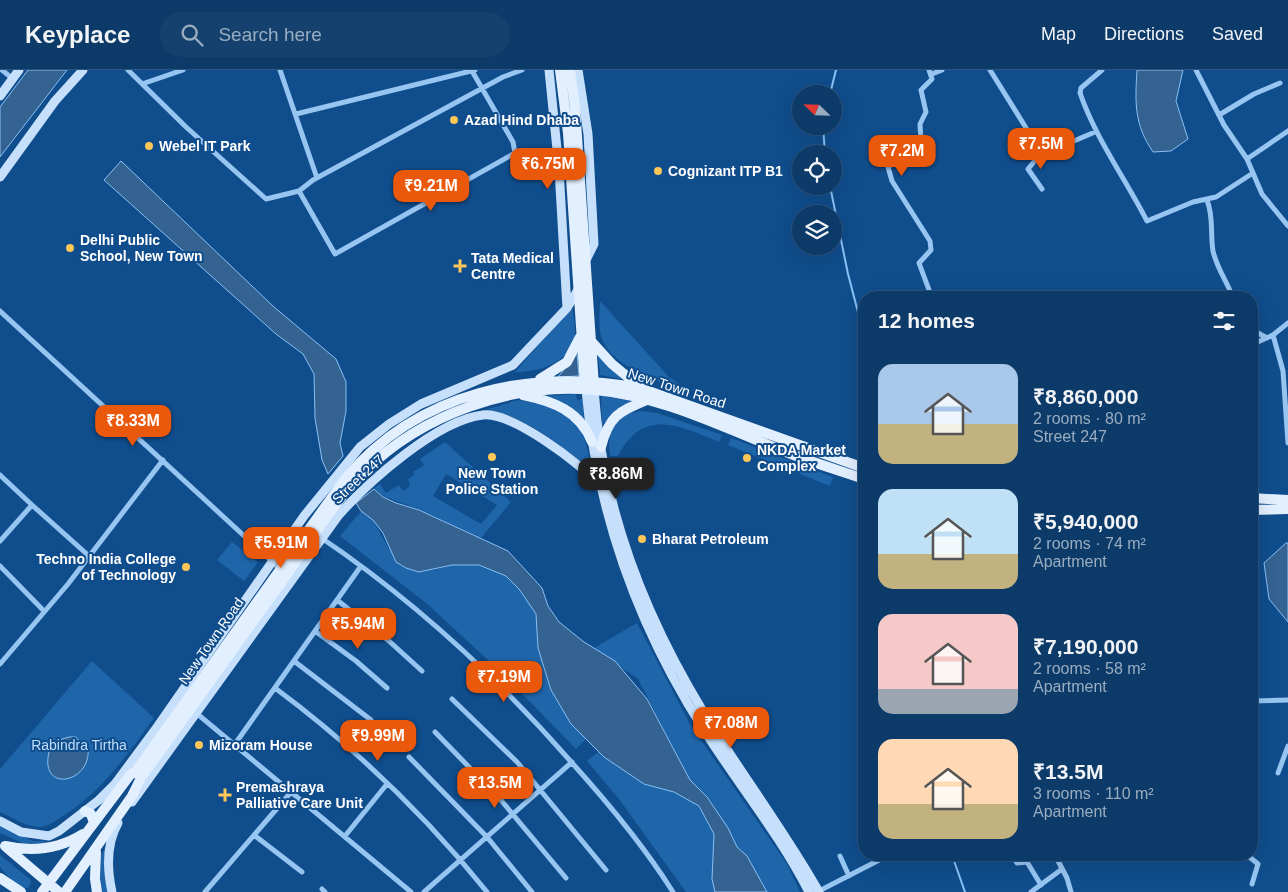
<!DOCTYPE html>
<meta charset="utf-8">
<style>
body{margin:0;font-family:Arial,sans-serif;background:#15416f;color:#f1f3f6;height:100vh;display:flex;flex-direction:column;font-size:19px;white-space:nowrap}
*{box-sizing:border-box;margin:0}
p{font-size:16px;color:#9aadc0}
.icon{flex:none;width:28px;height:28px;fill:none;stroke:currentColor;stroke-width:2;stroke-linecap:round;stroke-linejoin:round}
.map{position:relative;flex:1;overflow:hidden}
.side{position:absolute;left:858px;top:221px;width:400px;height:570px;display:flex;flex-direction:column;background:#0c3a69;border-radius:20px;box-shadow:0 5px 20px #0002,0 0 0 1px #2c547d}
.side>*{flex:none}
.needle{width:32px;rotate:293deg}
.tools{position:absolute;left:792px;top:15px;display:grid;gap:10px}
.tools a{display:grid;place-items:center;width:50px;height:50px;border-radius:50%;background:#0c3a69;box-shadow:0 5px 20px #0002,0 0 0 1px #2c547d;font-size:25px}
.price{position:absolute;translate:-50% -42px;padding:0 11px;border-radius:10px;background:#ea580c;color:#fff;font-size:16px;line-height:32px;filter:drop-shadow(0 1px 2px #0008)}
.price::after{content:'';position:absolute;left:50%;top:30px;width:15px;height:11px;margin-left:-8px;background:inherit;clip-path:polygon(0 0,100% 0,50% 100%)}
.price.selected{background:#222;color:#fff}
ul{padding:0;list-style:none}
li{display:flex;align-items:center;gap:15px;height:125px;padding:0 20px}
li span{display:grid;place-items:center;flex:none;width:140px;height:100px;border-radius:15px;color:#555}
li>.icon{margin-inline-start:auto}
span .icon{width:60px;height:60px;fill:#fffc;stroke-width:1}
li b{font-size:21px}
h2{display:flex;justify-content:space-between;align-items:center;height:60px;padding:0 20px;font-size:21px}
header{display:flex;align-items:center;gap:30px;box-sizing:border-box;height:70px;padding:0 25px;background:#0c3a69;border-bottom:1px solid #2c547d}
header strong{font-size:24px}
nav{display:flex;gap:28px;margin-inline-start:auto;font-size:18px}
.search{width:350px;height:45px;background:#15416f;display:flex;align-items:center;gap:12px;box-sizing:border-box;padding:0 18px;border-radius:28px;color:#9aadc0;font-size:19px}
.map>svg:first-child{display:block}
.green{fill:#1f65aa;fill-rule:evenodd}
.water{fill:#346291;stroke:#89c1f6}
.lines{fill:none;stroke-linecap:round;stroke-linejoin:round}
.stream{stroke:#89c1f6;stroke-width:2}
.street{stroke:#97c5f2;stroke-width:5}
.secondary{stroke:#c6e0fc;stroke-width:9}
.primary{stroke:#e2efff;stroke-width:10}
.poi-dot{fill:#ffc658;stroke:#104d8c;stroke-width:2}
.labels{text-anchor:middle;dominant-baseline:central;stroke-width:4;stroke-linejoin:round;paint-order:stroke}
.poi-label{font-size:14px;font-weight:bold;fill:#fff;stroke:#104d8c;text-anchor:start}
.street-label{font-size:14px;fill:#fff;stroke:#104d8c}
.park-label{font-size:14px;fill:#bedefd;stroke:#104d8c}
</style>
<header>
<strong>Keyplace</strong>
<div class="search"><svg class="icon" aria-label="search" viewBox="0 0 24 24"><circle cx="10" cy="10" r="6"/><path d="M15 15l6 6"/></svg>Search here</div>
<nav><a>Map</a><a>Directions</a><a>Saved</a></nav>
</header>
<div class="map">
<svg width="1288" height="822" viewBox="0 0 1288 822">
<rect width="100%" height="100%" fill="#104d8c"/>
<path class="green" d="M600,231L668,306L679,314L675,317C651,309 609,294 601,266C598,256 600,242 600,231Z
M572,237C573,245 575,253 575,260C575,292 540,302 515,302Z
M597,279L627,310L600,305Z
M576,324L577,330L583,329L584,349L544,326Z
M601,326L633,331L617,339L602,355Z
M518,330C566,337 586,349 591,400C560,375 525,345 485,340Z
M642,341L657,343L722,365L719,372C679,356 643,337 618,386H610C606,362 616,343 642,341Z
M731,368L833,407L830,416L728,375Z
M445,372L511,432L481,468L419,439L383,426L374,418L380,414L386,423L399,415L403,421L410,416L408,409L414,405L413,402L424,395L420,389ZM446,404L497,435L481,454L433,426Z
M361,441L373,450L389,479L433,500L452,495H479L506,506L520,519L536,544L538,578L551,620L586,669L576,679L500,601L426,533L340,466Z
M232,472L258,492L244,511L217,490Z
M637,553L691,656L787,794L800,822H767L747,786L737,777L707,727L690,710L638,609L594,578Z
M92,591L154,648C126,686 101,723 60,748C54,752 47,757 39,757C26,757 12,747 0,742V699Z
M598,682L644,714L674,722L699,736L714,764L716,822H686L619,729L587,691Z
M0,756L33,771H45V776L22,773L0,763Z
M103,781L105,782L110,822H100L101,785Z
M0,785L30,809L31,813L28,818C17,818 7,805 0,797Z"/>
<path class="water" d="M28,0H67L0,87V37Z
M1137,0H1183L1176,31L1188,69L1171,81L1153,82C1134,54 1135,33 1137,0Z
M121,91L274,237L336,289L346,312V341L340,373L343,386L328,404L322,390L315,348L314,304L303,284L276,264L104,110Z
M577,283L579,306L558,307Z
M374,419L383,427L396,433L419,440L508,481L542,518L548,536L559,552L584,572L615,591L647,629L690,710L707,727L728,758L737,777L747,786L767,822H715L712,809L714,764L699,736L674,722L644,714L604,687L571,654L551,620L538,578L536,544L519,519L506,506L479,495H452L419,502L406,498L396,492L383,463L373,450L361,441L356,433Z
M1286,473H1288V552L1269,529L1264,493Z
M69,667H76L83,676L88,678C92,713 39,724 49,682L62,669Z"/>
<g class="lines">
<path class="stream" d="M830,24L836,0
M823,56L825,84
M830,116L848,204L864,265
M952,785L965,822"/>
<path class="street" d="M2,0L13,9
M128,0L186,57L266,129L299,121L313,110L503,7L522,0
M280,0L317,108
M929,0L932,9L921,20L926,42L920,54L921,72L888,97L892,111L930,171L931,180L919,193L932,228
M990,0L1028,61L1043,81L1048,82L1095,62
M1102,0L1081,18L1080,23C1096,69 1125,108 1147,151L1193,132L1216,127L1253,103
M1196,0L1224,55L1247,89L1262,124L1288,156
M932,4L942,0
M142,14L183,0
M296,44L475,0
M1219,45L1254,24L1280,13
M1247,89L1288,61
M1042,119L1028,99L1043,81
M299,121L335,184L515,83L513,72L472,1
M1207,130C1214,148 1210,163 1213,181C1217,199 1227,211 1233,228
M954,228H957
M0,241L279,498
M1251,259L1267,268
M1273,265L1283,301L1288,373
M1251,275L1273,265L1288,253
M0,405L32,435
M320,467C415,531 498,608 573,694C609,734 644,776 673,822
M0,471L32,435L89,486
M0,496L44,541
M337,530L389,571L422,601
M315,561L356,591L387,618
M294,591L371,650
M0,594L68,514L163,390
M275,618C353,676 426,746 487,822
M452,629L517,692L606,800
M1251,631L1288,630
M195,642L411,822
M435,662L500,729L566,808
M235,674L361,496
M409,687L487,767L532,822
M1278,703L1288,676
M254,765L302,802
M345,766L387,714
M871,785L875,792
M1055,785L1067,808L1071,822
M1247,785L1258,794L1252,814
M840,786L849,806
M1013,786L1017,793L1027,792L1041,815
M322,819L325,822
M819,821L889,785
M205,822L292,721
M424,822L572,692
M1031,822L1062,799"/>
<path class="secondary" d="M549,0L559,99L567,238
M578,0L588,64L594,174L586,190
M0,26L19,0
M0,107L55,31L83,0
M586,320C597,442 638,557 704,660C738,714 780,765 809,822
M594,320C602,435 644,545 704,643C741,704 784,760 819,822
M132,732L338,446C368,412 437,350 483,345C512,342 582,394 601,417
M0,751L21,762L49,766L59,761L99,730L115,714L155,660L304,446L360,377L389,354L421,334L513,295L567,238L579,218
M112,822C107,799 106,774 118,753"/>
<path class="primary" d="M560,0L568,63L585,316
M570,0L575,37L594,316
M591,271L612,294L640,317
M540,309L567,292L580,267
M523,325C553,331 580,341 592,372
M601,377C609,346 618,342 647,330
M1251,428L1288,430
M1251,440L1288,439
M85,741L91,744L94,753
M5,776C32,782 59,779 83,764
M6,777L59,822
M96,782L95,809L97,822
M0,808L21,822
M42,822L130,705L136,701L345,409C418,321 532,298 640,318L864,398
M65,822L132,726L142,706C186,646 229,584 273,524C301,486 331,435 364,402C422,344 513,312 595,320C662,326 724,358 786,382C811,392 838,400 864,409"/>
</g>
<g class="poi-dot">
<circle cx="454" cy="50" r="5"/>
<circle cx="149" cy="76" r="5"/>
<circle cx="658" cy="101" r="5"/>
<circle cx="70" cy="178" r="5"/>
<path d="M457.5 188.5h5v5h5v5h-5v5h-5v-5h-5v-5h5z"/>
<circle cx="492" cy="387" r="5"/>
<circle cx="747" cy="388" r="5"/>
<circle cx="642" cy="469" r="5"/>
<circle cx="186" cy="497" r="5"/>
<circle cx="199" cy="675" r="5"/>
<path d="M222.5 717.5h5v5h5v5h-5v5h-5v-5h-5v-5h5z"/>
</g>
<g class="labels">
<g class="poi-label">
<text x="464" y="50">Azad Hind Dhaba</text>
<text x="159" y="76">Webel IT Park</text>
<text x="668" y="101">Cognizant ITP B1</text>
<text x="80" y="170">Delhi Public<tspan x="80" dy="16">School, New Town</tspan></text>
<text x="471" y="188">Tata Medical<tspan x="471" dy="16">Centre</tspan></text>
<text x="757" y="380">NKDA Market<tspan x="757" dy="16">Complex</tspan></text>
<text x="492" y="403" text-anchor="middle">New Town<tspan x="492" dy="16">Police Station</tspan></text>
<text x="652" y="469">Bharat Petroleum</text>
<text x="176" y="489" text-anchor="end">Techno India College<tspan x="176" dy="16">of Technology</tspan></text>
<text x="209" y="675">Mizoram House</text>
<text x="236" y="717">Premashraya<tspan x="236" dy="16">Palliative Care Unit</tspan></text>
</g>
<g class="street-label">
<text transform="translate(677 318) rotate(18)">New Town Road</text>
<text transform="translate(358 409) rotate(-43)">Street 247</text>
<text transform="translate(211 571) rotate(-55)">New Town Road</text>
</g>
<g class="park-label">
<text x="79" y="675">Rabindra Tirtha</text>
</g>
</g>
</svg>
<div class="tools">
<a><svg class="needle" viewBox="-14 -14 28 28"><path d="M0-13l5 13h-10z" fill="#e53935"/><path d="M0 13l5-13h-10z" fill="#9aadc0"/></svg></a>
<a><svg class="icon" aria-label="locate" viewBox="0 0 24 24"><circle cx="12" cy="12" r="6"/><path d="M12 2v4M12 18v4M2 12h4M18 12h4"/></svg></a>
<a><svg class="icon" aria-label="layers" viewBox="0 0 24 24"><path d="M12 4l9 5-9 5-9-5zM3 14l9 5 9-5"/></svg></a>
</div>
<b class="price" style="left:1041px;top:100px">₹7.5M</b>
<b class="price" style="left:902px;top:107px">₹7.2M</b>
<b class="price" style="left:548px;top:120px">₹6.75M</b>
<b class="price" style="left:431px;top:142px">₹9.21M</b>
<b class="price" style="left:133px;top:377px">₹8.33M</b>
<b class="price selected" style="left:616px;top:430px">₹8.86M</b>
<b class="price" style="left:281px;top:499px">₹5.91M</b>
<b class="price" style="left:358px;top:580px">₹5.94M</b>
<b class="price" style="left:504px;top:633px">₹7.19M</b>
<b class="price" style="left:731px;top:679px">₹7.08M</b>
<b class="price" style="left:378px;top:692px">₹9.99M</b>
<b class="price" style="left:495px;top:739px">₹13.5M</b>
<section class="side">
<h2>12 homes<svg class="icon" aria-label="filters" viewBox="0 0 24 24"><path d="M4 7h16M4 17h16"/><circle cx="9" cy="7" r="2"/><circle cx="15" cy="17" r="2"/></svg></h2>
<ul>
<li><span style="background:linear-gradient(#a9c7e8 60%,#c2b280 0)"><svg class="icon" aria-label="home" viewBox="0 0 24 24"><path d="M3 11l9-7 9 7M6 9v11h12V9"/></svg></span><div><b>₹8,860,000</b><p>2 rooms · 80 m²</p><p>Street 247</p></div></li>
<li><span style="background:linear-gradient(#bfe0f5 65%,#c2b280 0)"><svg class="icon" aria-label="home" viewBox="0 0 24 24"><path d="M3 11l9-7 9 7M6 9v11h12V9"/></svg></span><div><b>₹5,940,000</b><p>2 rooms · 74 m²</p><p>Apartment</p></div></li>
<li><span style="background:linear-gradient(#f6c9c9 75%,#9aa5b1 0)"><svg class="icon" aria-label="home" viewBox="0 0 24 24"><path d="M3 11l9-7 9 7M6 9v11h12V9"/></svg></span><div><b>₹7,190,000</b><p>2 rooms · 58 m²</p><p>Apartment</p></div></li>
<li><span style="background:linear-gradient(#ffd9b3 65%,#c2b280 0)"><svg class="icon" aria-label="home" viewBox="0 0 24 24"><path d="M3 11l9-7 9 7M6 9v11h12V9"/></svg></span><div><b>₹13.5M</b><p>3 rooms · 110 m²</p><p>Apartment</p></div></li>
</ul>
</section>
</div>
